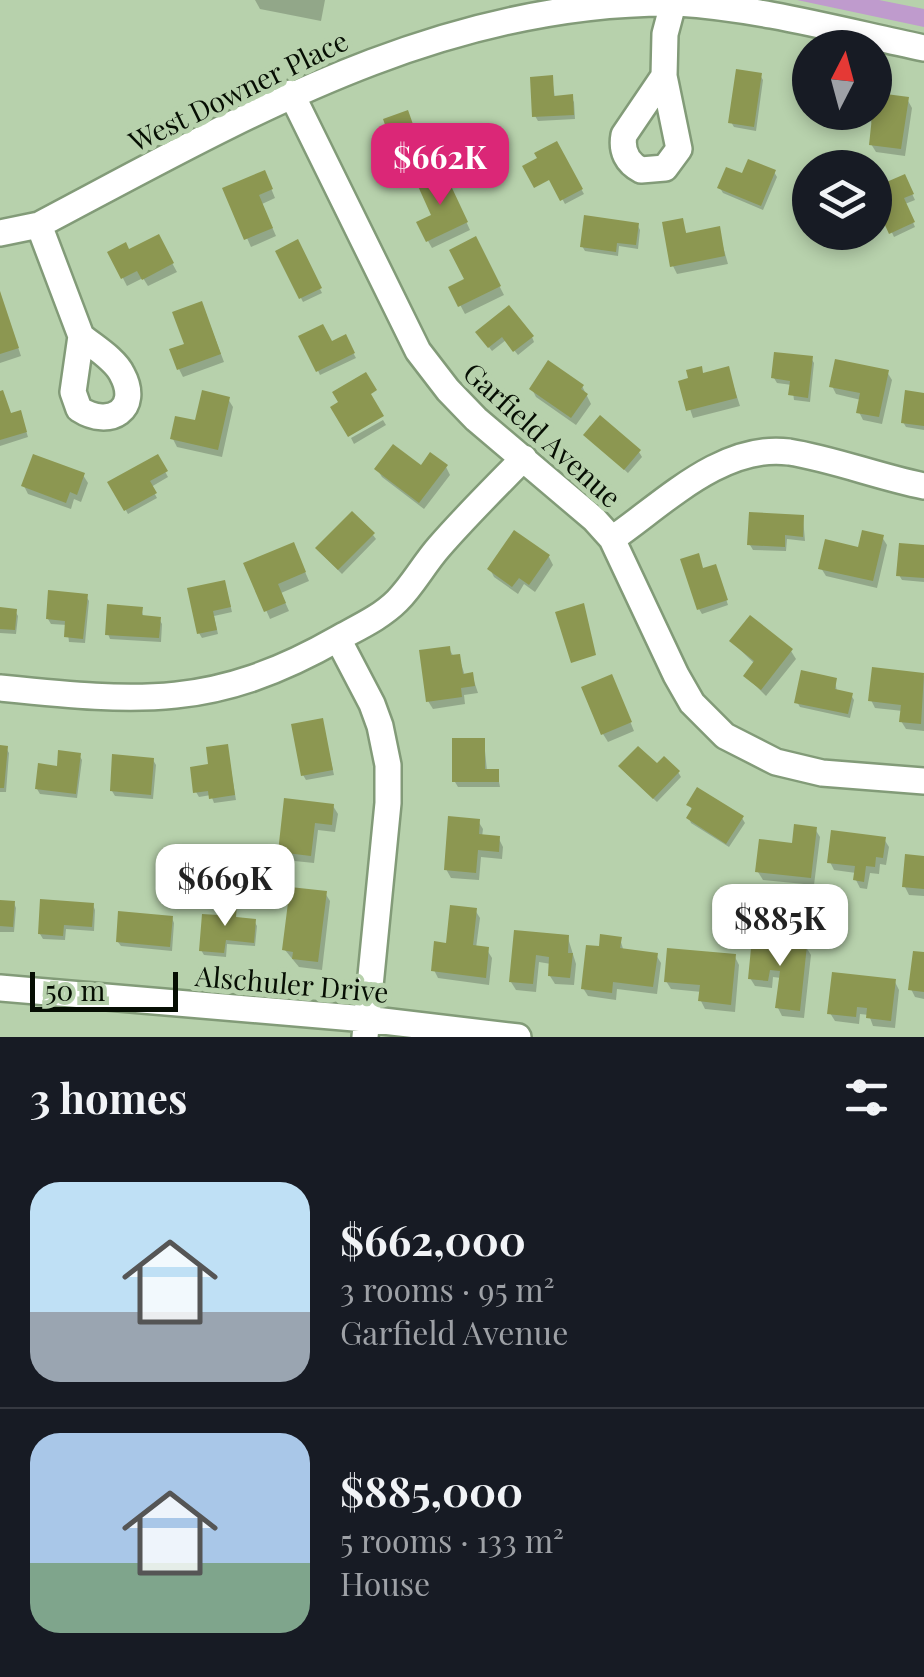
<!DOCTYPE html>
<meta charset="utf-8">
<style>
body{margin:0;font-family:"Playfair Display",serif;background:#242831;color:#f1f3f6;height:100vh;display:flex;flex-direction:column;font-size:38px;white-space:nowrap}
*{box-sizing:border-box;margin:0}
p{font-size:32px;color:#9ea1a6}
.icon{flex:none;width:55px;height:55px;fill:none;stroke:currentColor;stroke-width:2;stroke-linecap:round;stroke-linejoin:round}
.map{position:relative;height:1037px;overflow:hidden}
.sheet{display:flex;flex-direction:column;background:#171b24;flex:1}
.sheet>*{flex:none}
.needle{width:65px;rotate:6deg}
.fabs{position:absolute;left:792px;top:30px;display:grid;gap:20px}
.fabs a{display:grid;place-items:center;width:100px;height:100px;border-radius:50%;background:#171b24;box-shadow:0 5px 15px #0003;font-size:50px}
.scale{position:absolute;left:30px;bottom:25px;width:148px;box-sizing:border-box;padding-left:10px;border:5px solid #060e03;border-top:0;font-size:28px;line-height:35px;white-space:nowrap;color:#060e03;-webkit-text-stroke:8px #b7d1ac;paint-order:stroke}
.price{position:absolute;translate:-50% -85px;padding:0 22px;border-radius:20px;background:#fff;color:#222;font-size:32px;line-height:65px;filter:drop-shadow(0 2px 5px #0008)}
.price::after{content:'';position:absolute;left:50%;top:60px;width:30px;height:22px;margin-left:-15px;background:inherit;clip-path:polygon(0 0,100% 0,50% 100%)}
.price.active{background:#db2777;color:#fff}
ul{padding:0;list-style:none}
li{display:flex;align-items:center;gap:30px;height:250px;padding:0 30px}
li+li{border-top:2px solid #363941}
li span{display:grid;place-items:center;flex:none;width:280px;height:200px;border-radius:30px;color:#555}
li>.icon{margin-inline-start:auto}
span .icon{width:120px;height:120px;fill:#fffc;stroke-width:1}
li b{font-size:42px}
h2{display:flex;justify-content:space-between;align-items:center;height:120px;padding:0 30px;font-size:42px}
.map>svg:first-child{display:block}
.green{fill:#bf9bcd}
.shadow{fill:#0003}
.building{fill:#8c9751}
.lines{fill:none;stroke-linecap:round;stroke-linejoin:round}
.minor-casing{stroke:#829b78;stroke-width:30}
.minor{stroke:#fff;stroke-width:25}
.labels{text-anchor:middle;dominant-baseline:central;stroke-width:10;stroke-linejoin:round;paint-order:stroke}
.street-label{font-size:28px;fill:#060e03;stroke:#b7d1ac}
</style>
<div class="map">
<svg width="924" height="1037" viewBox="0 0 924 1037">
<rect width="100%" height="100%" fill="#b7d1ac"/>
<path class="green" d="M797,0H879L924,9V27Z"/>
<path class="shadow" d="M255,0H325L321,21L260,9Z
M760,75L763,80L756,131L734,127L731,122Z
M552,78L555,98L571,97L574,102L575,119L538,121L535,116Z
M907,99L912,108L905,156L876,152L871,144L872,124L868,116L875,112V104Z
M410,118L423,156L391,166L388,162L394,143Z
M556,144L584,194L565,204L538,154Z
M774,172L777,177L763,210L723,193L720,188L744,177Z
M904,177L915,200L905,204L915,227L894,237L875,196V189Z
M268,181L275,198L262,204L276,236L251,247L225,189Z
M448,182L470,230L432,248L428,241Z
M681,220L687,235L718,229L728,264L677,274L673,266Z
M638,226L640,230L638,249L619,246L618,256L585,251L582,246Z
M158,237L177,272L148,286L143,278L127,286L110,253L129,252Z
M475,239L504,295L465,314L451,288L467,280Z
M297,243L322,293L303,302L278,252Z
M2,300L21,356L0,363V301Z
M205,312L224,362L183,377L179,369Z
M478,333L532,337L534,342L518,355L506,340L492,351Z
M302,337L331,344L345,338L356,358L320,375Z
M811,358L814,363L810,402L794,400L792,385L777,383L774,378Z
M728,369L740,406L693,418L681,382Z
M887,372L892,380L882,424L863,420L859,412L861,400L836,394L832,386Z
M582,386L591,404L576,425L536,397L532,389Z
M0,394L11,416L22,418L28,437L0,446Z
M924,395V430L906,427L903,422Z
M228,399L233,407L222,457L177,447L173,439Z
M383,420L386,425L354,444L351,438Z
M586,435L639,452L642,457L628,473Z
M157,457L168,477L151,487L157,498L128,514L111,483Z
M446,467L450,475L424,509L382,477L377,469Z
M83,475L88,483L81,502L74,499L71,509L28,494L24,486Z
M803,517L805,541L787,539L786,551L753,550L750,545Z
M515,533L549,557L553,565L535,592L524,584L518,594L494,577L490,569Z
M373,535L376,539L342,574L321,553Z
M882,537L887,545L877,588L826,576L821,568Z
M924,547V582L902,580L899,575Z
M297,553L309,581L281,593L289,611L270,619L246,565Z
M703,571L717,572L728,605L702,614L699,609Z
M226,588L232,612L214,616L218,634L202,638L199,633Z
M86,596L89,601L85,643L69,642L67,625L51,624L48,619Z
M0,603V610L15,611L18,616L16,634L0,633Z
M141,609L144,618L159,619L162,624L161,642L110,639L108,634Z
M732,642L791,651L796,659L766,696L746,676L755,664Z
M449,649L454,657H459L465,676L472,675L478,693L464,695L465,704L433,709L428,701Z
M874,670L924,676V731L906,729L901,721L903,711L875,708L871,700Z
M835,680L837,692L851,695L854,700L850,718L800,707L797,702Z
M615,685L634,731L608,742L603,734Z
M322,721L334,775L306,780L303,775Z
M484,741L487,771H497L500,787H458L455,782Z
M227,746L236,800L214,803L211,795L199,797L196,792Z
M0,747L6,748L9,753L6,792H0Z
M79,755L82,760L77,798L40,794L37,789Z
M153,760L156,765L153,799L115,796L112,791Z
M657,767L678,772L681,777L657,802L624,771Z
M689,805L742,818L745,823L729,847L691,823L689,818L693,811Z
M333,806L338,814L335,832L318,830L314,863L285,860L280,852Z
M478,821L483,829L482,837L499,839L503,847L502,859L481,857L479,880L451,878L446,869Z
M815,829L820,837L814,885L763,880L758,872Z
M884,839L889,847L886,865L880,864L879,874L870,873L867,889L860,888L856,880V873L834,870L830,862Z
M924,858V896L909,895L905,887Z
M325,893L330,901L322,970L299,967L285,950Z
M0,902L14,903L16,908L14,932H0Z
M93,905L95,910L94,931L66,929L65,940L43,939L40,934Z
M475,910L480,918L476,948L487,950L492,958L489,985L438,978L434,970Z
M172,918L174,923L172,951L121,946L118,942Z
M235,919L254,921L257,926L255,946L227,944L226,957L204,955L201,950Z
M516,932L568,938L576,964L574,985L555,984L550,976L551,964L539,962L536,992L516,990L511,982Z
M620,939L624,952L656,955L661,963L657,994L617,989L616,1000L588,996L583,988L601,949Z
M806,947L811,955L804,1018L782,1016L778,1008L781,978L773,977L772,988L755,986L750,978Z
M924,955V999L915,997L911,989Z
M735,957L739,965L735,1012L705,1009L701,1001L702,992L671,989L666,981Z
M895,982L899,990L895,1028L873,1026L869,1015L860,1014L859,1024L835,1021L830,1013Z"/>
<path class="building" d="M736,69L762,73L754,127L728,123Z
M553,75L554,96L573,94L574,115L532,117L530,77Z
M878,93L909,97L901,149L869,145L872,117L865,116L866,112H875Z
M408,110L422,150L386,163L380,146L391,142L383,119Z
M557,141L583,189L560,201L549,180L534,188L522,166L537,158L534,153Z
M748,159L776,170L761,206L717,188L726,167L742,173Z
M265,170L273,189L259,195L273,228L244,240L222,188Z
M444,171L468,222L426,242L416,222L431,215L417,184Z
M905,174L914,194L904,198L915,222L889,234L875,203V187Z
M584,215L639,223L636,245L617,243L616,252L580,247Z
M683,218L686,233L720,226L725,256L670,267L662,222Z
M159,234L174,263L142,280L137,271L121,279L107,252L126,242L129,249Z
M476,236L501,286L458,307L448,287L464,279L449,250Z
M298,239L322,288L299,299L275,251Z
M0,291L19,348L0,354Z
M202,301L221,354L177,370L169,349L184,344L172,312Z
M509,305L534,336L513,352L502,337L488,348L475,332Z
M323,324L332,341L346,334L355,353L316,372L298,336Z
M774,352L813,356L808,398L788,395L790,381L771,378Z
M835,359L889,370L879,417L856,413L860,393L829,387Z
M548,360L584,385L581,389L588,394L571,418L529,389Z
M702,366L703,373L729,366L737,398L686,411L678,381L688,378L686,370Z
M366,372L377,390L371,394L384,416L348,437L330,407L338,402L332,392Z
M3,390L11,413L21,410L27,432L0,440V391Z
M202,390L230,397L218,450L170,439L175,416L195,420Z
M905,390L924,393V426L901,423Z
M600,415L641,450L624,470L583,435Z
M393,444L421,465L430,452L448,465L419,503L374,469Z
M33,454L85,473L77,495L70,492L66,503L21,486Z
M158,454L168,471L150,481L157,493L124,511L107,482Z
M352,511L375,533L338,570L315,548Z
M749,512L804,515L803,537L785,535V547L747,545Z
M514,530L550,555L529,585L519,578L512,587L487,569Z
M862,530L884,535L873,581L818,569L825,539L858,547Z
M294,542L306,572L278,584L286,603L264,612L243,563Z
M899,543L924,545V578L896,576Z
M699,553L703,568L716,564L728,600L697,610L680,559Z
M225,580L231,607L213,611L217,630L197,634L187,588Z
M48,590L88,594L83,639L64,637L65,621L46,619Z
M584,603L596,655L571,663L555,612Z
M107,604L143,607L142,615L161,617L159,638L105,635Z
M0,607L17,609L15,630L0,629Z
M750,615L793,649L761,690L743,676L754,661L729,641Z
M450,646L451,655L460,654L463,674L473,672L475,686L461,688L462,697L426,702L419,650Z
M872,667L924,673L921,724L899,722L901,705L868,701Z
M801,670L837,678L835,689L853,693L848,714L794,703Z
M612,674L632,722L601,735L581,687Z
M323,718L333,770L301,776L291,724Z
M452,738H485V769H499V782H452Z
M228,744L235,795L209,799L208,791L193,793L190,767L208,764L206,747Z
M0,745L8,746L4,788H0Z
M638,746L657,763L664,756L680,771L653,799L618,766Z
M58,750L81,753L76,794L35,789L38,763L57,766Z
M112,754L154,758L151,795L110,791Z
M697,787L744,816L726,844L686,818L692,808L686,805Z
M284,798L334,804L332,825L315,823L311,856L278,852Z
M448,816L480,819L479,834L500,836L499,852L478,850L476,873L444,870Z
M794,824L817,827L811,878L755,872L759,839L792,843Z
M831,830L886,837L883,858L876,857L875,867L866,866L864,882L853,880L855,866L827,863Z
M905,854L924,856V889L902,887Z
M290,887L327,891L318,962L292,959L293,952L282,950Z
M40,899L94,903L92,927L64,925L63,936L38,934Z
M0,900L15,901L13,927L0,926Z
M220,902L237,905L236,917L256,919L254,943L226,940L224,953L199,951L202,914L218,915Z
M450,905L477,908L473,945L489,947L486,978L431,971L434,941L446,943Z
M118,911L173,916L170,947L116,942Z
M514,930L569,935L568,953H573L570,978L548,976L549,957L536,955L533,984L509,982Z
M600,934L622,937L620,948L658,953L653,987L613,982L612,993L581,989L586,945L599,946Z
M752,938L807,945L800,1011L775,1008L780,971L770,970L768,981L748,979Z
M667,948L736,954L731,1005L698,1001L700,985L664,982Z
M913,951L924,952V992L908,990Z
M832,972L896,979L891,1021L866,1018L867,1008L857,1007L856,1017L827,1014Z"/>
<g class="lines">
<defs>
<path id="minor" d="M664,76L679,149L665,168L641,170C627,163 621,151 624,135L664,76L665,34L674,0
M291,93L418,351L448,390L476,419L594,519L612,539L676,675L692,703L725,736L776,762L822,773L924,781
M39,225L81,336L73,392L79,409C110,429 141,409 122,374C115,359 94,347 81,336
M0,233L39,225C240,119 440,0 677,3C760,8 843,31 924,48
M612,539C662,505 722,443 789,452C833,459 879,477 924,486
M338,639L372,704L380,726L388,765V803L365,1037
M0,688C139,702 213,710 339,638C359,627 381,617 397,601C413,585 424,564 439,547C466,516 495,487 524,458
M0,988L366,1019L518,1037"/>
</defs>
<use href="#minor" class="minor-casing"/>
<use href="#minor" class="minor"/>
</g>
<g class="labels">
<g class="street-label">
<text transform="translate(238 90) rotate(-26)">West Downer Place</text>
<text transform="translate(543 434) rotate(42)">Garfield Avenue</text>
<text transform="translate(292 983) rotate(5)">Alschuler Drive</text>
</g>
</g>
</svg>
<div class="fabs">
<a><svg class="needle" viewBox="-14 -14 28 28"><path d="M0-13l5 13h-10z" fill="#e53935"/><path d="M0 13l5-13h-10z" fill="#9ea1a6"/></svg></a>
<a><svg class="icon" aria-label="layers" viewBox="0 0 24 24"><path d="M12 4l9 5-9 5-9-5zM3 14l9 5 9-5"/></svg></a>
</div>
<div class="scale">50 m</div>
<b class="price active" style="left:440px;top:208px">$662K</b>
<b class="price" style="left:225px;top:929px">$669K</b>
<b class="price" style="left:780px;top:969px">$885K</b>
</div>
<section class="sheet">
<h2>3 homes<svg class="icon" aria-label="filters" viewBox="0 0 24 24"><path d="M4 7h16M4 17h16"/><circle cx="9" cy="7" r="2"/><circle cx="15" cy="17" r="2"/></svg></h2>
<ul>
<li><span style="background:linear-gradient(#bfe0f5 65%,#9aa5b1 0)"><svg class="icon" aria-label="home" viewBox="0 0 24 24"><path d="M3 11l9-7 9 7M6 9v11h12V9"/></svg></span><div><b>$662,000</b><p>3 rooms · 95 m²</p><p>Garfield Avenue</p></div></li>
<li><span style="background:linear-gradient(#a9c7e8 65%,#7fa58c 0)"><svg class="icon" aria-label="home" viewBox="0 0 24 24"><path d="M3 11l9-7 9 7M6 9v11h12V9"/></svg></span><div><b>$885,000</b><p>5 rooms · 133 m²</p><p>House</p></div></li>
</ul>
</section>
